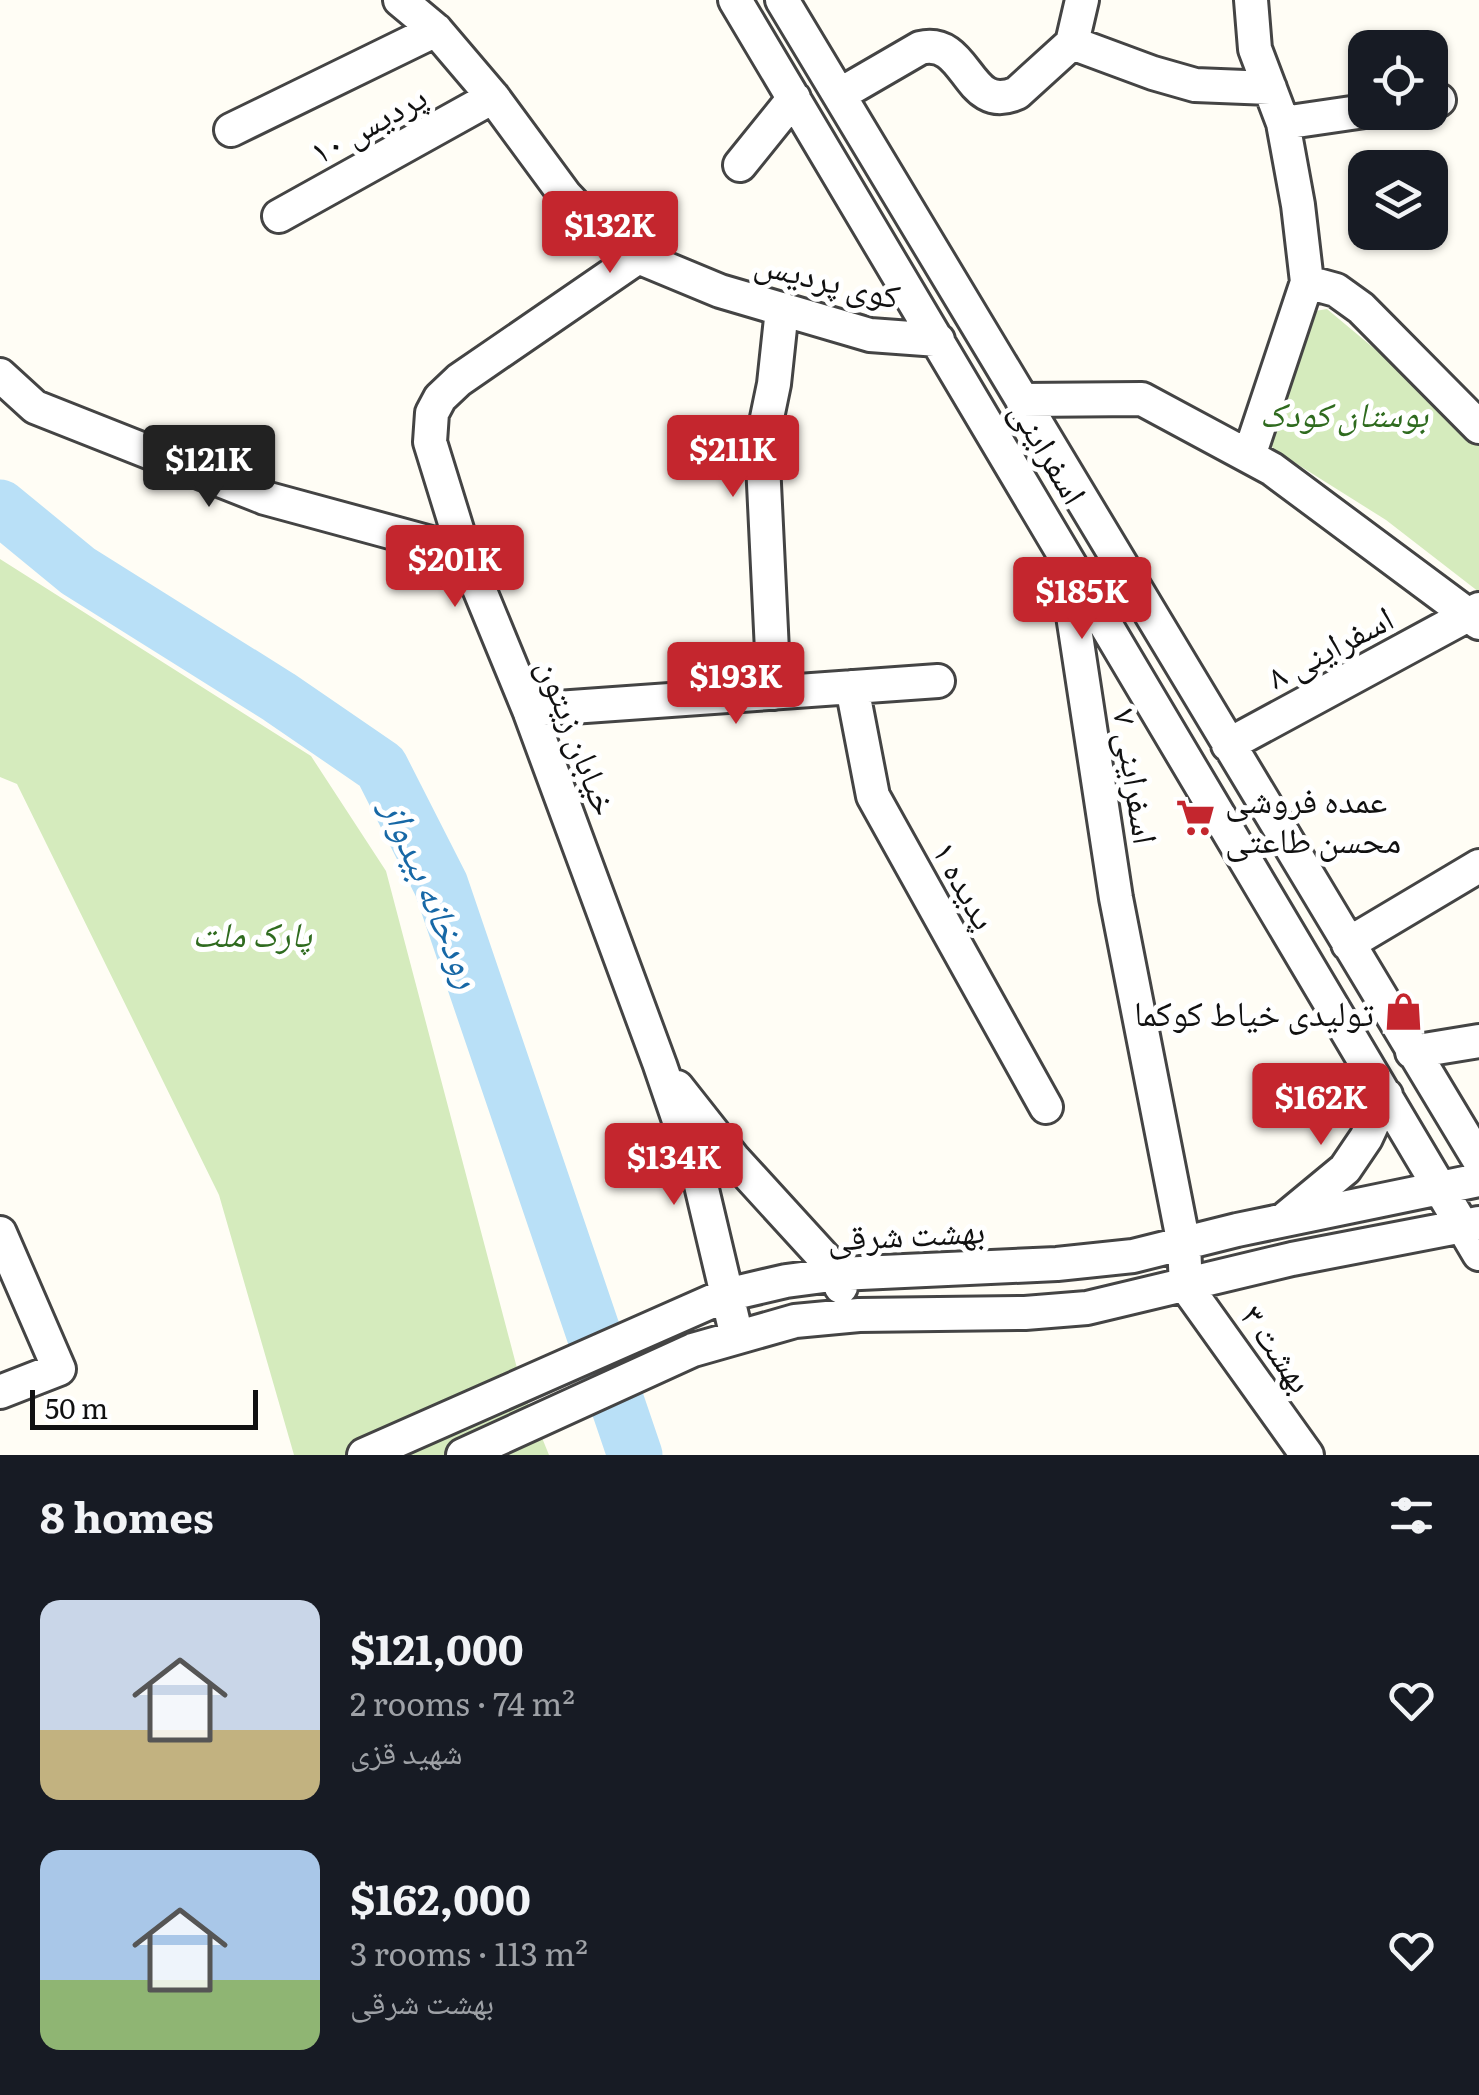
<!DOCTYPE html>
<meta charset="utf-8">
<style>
body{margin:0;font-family:Literata,"Noto Naskh Arabic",serif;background:#242831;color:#f1f3f6;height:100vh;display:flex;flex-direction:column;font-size:38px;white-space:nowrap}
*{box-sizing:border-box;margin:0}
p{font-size:32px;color:#9ea1a6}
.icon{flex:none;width:55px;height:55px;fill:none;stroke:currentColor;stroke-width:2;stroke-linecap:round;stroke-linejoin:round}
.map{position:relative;height:1455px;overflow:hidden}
.panel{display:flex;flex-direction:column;background:#171b24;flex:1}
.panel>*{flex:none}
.controls{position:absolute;left:1348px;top:30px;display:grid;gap:20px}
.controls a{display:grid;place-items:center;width:100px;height:100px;border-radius:20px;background:#171b24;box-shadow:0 2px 8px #0004;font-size:50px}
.scale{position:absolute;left:30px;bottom:25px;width:228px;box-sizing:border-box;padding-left:10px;border:5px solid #111;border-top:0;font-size:28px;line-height:35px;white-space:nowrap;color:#111;-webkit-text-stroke:8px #fff;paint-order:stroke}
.price{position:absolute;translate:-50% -85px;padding:0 22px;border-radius:10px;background:#c4262e;color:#fff;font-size:32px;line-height:65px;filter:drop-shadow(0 2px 5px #0008)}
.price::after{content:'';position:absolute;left:50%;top:60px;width:30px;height:22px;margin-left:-15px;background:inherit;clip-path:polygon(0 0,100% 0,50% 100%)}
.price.selected{background:#222;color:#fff}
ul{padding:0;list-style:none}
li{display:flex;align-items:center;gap:30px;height:250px;padding:0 40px}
li span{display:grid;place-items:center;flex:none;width:280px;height:200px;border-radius:20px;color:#555}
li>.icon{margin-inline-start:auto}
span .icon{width:120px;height:120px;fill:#fffc;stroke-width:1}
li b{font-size:42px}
h2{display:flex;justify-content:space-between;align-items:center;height:120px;padding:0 40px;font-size:42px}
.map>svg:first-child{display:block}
.green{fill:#d5ebbd}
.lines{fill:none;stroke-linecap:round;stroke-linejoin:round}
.river{stroke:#b9e0f7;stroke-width:55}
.minor-casing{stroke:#444;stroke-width:38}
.minor{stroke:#fff;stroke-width:32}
.labels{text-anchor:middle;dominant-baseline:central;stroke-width:10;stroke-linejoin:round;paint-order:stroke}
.street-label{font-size:35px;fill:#111;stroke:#fff}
.park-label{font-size:35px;font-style:italic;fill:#2f6b1f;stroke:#fff}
.poi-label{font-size:35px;fill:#111;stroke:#fff;text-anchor:start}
.water-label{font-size:38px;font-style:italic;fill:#1768a6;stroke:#fff}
</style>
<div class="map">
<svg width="1479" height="1455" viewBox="0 0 1479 1455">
<rect width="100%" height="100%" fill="#fffdf5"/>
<path class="green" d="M1327,309L1479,436V592L1386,520L1273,449L1265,424L1309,312Z
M0,559L311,756L386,871L523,1391L549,1455H294L219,1195L17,784L0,777Z"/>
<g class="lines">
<path class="river" d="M0,507L78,571L279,697L381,767L441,885L635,1455"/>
<defs>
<path id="minor" d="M400,0L436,30L493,97L565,195L599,231L638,257L720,291L870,335L938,340
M735,0L1479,1254
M782,0L1479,1160
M1072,43L1153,73L1195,85L1270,88
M839,95L920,48C969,36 966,116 1017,93L1072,43L1082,0
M1430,101L1439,100
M1283,123L1365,111
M231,130L436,30
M740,165L794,98
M279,216L493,97
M638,257L459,380L440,398L432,413L430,442L464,552L529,710L660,1065L701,1185L737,1337
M1307,282L1336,290L1361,308L1479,427
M0,375L35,407L265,498L464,552
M1022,400L1142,399L1272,469L1479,623
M1249,456L1307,282L1298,205L1283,123L1255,49L1251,0
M1065,563L1116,898L1184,1245L1186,1286L1307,1455
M852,687L873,796L1046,1107
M774,693L762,442L774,384L782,309
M529,710L938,681
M1228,745L1479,609
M1348,944L1479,866
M1412,1052L1479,1041
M677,1087L733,1158L839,1274L841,1287
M1287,1217L1345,1169L1366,1138L1386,1095
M0,1233L59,1369L0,1392
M364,1455L726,1295L786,1281L839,1274L1057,1264L1133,1256L1237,1230L1479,1180
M463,1455L693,1350L795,1321L859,1315L1025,1313L1087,1308L1292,1259L1479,1223"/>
</defs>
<use href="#minor" class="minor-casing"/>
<use href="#minor" class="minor"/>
</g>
<defs>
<symbol id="supermarket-bare" viewBox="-9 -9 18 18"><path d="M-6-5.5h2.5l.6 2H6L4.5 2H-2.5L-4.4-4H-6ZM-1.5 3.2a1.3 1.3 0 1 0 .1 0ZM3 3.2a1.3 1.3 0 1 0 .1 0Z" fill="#c4262e" stroke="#fff" stroke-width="2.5" paint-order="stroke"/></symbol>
<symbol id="shop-bare" viewBox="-9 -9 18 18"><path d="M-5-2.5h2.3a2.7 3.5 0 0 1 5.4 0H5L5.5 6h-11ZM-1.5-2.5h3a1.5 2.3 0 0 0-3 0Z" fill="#c4262e" stroke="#fff" stroke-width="2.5" paint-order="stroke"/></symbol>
</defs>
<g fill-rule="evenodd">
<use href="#supermarket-bare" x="1168" y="790" width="55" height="55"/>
<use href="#shop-bare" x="1376" y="984" width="55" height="55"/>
</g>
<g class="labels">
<g class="street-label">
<text transform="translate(367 122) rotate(-29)">پردیس ۱۰</text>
<text transform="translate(828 277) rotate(14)">کوی پردیس</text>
<text transform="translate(1051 451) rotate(59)">اسفراینی</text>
<text transform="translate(1329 645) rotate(-28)">اسفراینی ۸</text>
<text transform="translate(580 736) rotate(69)">خیابان زیتون</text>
<text transform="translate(1138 776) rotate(81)">اسفراینی ۷</text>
<text transform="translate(967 884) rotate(61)">پدیده ۱</text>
<text transform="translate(906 1232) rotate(-3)">بهشت شرقی</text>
<text transform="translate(1279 1347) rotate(55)">بهشت ۳</text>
</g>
<g class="park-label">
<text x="1344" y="412">بوستان کودک</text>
<text x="252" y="932">پارک ملت</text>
</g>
<g class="poi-label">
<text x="1225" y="798">عمده فروشی<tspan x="1225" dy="40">محسن طاعتی</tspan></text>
<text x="1374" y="1011" text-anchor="end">تولیدی خیاط کوکما</text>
</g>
<g class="water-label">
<text transform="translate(435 892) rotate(67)">رودخانه بیدواز</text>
</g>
</g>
</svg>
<div class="controls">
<a><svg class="icon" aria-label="locate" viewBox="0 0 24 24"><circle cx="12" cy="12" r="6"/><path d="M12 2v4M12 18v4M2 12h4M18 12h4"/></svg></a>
<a><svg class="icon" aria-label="layers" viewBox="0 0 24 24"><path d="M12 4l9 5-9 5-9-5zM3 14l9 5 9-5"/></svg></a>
</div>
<div class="scale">50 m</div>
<b class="price" style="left:610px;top:276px">$132K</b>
<b class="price" style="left:733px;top:500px">$211K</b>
<b class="price selected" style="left:209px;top:510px">$121K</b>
<b class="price" style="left:455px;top:610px">$201K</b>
<b class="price" style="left:1082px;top:642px">$185K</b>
<b class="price" style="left:736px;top:727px">$193K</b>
<b class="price" style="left:1321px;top:1148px">$162K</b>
<b class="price" style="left:674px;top:1208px">$134K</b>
</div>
<section class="panel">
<h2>8 homes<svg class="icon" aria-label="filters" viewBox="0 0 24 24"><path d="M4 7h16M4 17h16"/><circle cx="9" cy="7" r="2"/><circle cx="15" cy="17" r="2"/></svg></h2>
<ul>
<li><span style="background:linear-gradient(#c9d6e8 65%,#c2b280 0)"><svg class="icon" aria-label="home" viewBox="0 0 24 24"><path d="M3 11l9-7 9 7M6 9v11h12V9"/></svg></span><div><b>$121,000</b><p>2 rooms · 74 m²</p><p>شهید قزی</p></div><svg class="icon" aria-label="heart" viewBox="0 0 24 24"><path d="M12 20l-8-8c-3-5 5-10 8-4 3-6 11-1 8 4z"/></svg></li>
<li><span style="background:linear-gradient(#a9c7e8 65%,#8fb573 0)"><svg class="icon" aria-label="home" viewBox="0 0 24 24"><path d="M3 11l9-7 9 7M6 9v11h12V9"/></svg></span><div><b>$162,000</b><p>3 rooms · 113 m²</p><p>بهشت شرقی</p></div><svg class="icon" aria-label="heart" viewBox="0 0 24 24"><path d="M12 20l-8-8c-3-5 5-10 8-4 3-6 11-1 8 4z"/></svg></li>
</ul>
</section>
